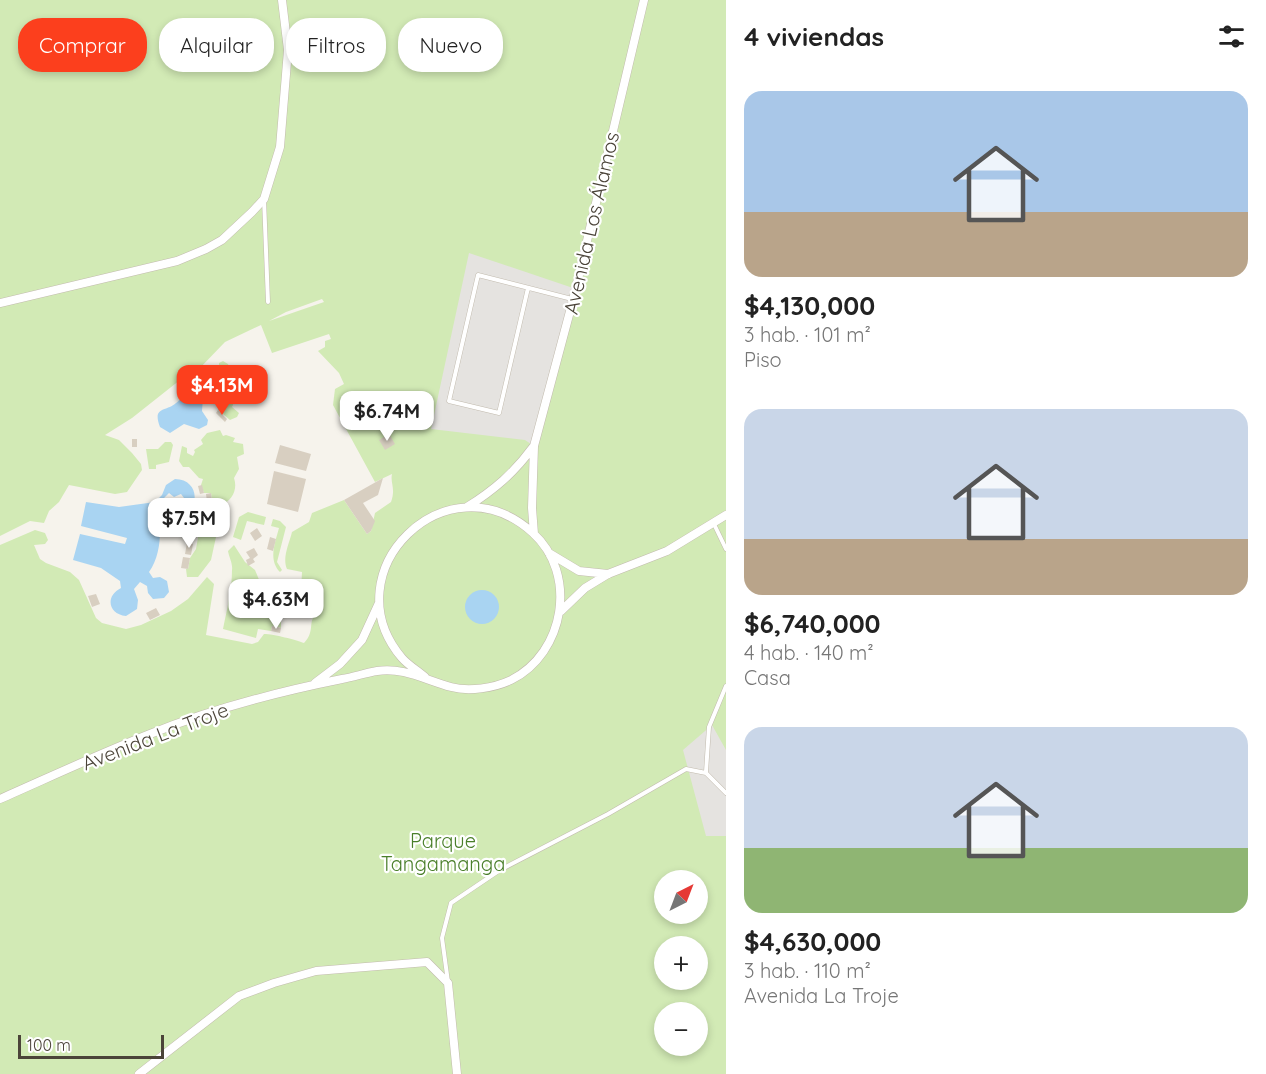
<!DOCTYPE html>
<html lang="es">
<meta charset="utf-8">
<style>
body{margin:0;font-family:Quicksand,sans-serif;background:#f2f2f2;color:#222;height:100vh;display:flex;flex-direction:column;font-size:22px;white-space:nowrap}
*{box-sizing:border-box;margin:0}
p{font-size:20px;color:#767676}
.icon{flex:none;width:33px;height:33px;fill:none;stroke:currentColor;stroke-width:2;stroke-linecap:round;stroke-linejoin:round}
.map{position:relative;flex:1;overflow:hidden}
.side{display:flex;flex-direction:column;background:#fff;width:540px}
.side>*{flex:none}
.banner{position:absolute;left:18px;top:18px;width:570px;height:54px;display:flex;gap:12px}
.needle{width:39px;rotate:42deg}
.buttons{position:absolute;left:654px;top:870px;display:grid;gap:12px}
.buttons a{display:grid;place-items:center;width:54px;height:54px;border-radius:50%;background:#fff;box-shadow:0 3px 9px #0003;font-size:30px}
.scale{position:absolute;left:18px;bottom:15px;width:146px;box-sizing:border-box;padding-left:6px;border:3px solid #4b4439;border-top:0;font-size:16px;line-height:21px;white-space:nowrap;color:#4b4439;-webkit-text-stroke:4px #fff;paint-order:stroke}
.price{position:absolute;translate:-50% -51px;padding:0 14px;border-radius:12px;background:#fff;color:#222;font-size:20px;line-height:39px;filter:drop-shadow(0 2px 3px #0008)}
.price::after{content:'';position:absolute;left:50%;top:36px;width:18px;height:14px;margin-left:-9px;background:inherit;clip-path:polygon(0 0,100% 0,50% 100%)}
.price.active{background:#fc3f1d;color:#fff}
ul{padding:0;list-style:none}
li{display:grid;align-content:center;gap:12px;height:318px;padding:0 18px}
li span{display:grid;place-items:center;height:186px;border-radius:18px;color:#555}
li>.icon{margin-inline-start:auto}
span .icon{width:108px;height:108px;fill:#fffc;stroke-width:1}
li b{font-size:26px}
h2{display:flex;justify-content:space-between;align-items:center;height:72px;padding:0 18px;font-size:26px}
.chip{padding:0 21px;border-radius:24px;background:#fff;box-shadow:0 3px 9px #0003;font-size:21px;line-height:54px}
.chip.active{background:#fc3f1d;color:#fff}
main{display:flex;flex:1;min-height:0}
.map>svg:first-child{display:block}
.green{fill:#d2eab5;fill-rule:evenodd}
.parking{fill:#e5e3e0}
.water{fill:#a9d4f2;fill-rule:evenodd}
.building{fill:#d8cfc1}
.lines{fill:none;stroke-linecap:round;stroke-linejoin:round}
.service-casing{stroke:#c2bbae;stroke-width:5}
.minor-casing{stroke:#c2bbae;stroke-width:9}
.service{stroke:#fff;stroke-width:4}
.minor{stroke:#fff;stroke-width:8}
.labels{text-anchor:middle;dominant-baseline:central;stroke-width:4.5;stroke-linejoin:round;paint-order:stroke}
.street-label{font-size:20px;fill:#4b4439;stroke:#fff}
.park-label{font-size:20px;fill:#4a7f2a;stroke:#fff}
</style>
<main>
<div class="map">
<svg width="726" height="1074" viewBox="0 0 726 1074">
<rect width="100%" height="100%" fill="#f6f3ec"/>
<path class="green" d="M0,0H726V1074H0V545L35,530L45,533L48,540L45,544L34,545L40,559L46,563L70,572L79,580L96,618L102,623L126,629L141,625L171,611L188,599L207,577L214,584L206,635L252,644L258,642L264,634C274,634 296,640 304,643C315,631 308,623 315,615L301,591L302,572L287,569C282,558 289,544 292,532L309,522L312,513L344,500L367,534L371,531L375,513L391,502C396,488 390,483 392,474L375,482L333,405L335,389L344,384L339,373L318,351L325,347V341L331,339L329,334L272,353L261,325L225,342L198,370L189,376L180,380L132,418L105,435L119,440L132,453L141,464L142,470L127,492L115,494L69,485L59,502L49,511L44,523L30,521L0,536ZM322,299L324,302L269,321L286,312ZM664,880H698V914H664ZM664,946H698V980H664ZM664,1012H698V1046H664Z
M223,361L228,364L233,379V392L236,398L232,407L239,413L237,417L230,420L218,410L219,406L213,401V395L217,391L212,383L215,381L217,377L212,374L219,367V363Z
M220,430L223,436L226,435L235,438L233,442L243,444L244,454L237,457L239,469L234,478C238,490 232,501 220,506L217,504L216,502L212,501L211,493H204L201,485L203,479L199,478L189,467H183L179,461L182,446L187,448V453L193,456L195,452L194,450L203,444L201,440L207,433Z
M165,442H171L173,445L169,462L156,465V469H149L146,449H158Z
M203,509L221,514L211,560L198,577H187L186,569H188L190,558L196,549Z
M248,512L266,517L264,525L247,521L241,540L233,537L239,517Z
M273,519L280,521L286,527L277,562L282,570L280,572C268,560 275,543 279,528L271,526Z
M234,545L245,562L255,570L260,582L285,590L291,602L287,607L281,608V628L272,626L271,631L258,629L256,638L223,629C227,609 232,590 232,570C233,564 229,557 228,551Z"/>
<path class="parking" d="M469,253L576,289L534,446L525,440L431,429Z
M712,725L726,750V836H706L683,750Z"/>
<path class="water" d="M191,391L199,393L203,398L202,411L208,420L207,425L199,429L184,424L170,433L160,427C152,406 166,412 176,403C182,399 183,393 191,391Z
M175,479C200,479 201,512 179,512C174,512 170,510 165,509L159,513C161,533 161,555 149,572L153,578L160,577L167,581L169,592L164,598L153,599L148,593L147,586L140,582L134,589L138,600L137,609L126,616C108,614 105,596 121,588L120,581L101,568L73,560L80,534L125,544L127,538L81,526L86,502L119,507L155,502L162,495L166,485ZM169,493L174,497L181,494L184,498V501L179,504L174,500L167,502L164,498Z
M465 607a17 17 0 1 1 34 0a17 17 0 1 1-34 0Z"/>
<path class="building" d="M218,410L227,419L225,422L216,413Z
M389,434L395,444L385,450L379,440Z
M132,439H137V447H132Z
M280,445L311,454L306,471L275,463Z
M274,471L306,479L298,512L267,504Z
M383,478L378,495L363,503L375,521L371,531L367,534L344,500Z
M202,485L204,493L200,494L198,486Z
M211,493L212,501L207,502L206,494Z
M193,515L200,517L197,528L190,526Z
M257,528L262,536L255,541L250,533Z
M270,537L276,539L273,551L267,549Z
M187,543L193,544L191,555L185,554Z
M254,548L258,555L253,559L255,562L248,566L246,560L250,558L246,552Z
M183,557L190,558L188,569L181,568Z
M96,594L100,604L92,607L88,596Z
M156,608L160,615L150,620L146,613Z
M272,626L281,628L280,633L271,631Z"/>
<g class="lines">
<defs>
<path id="service" d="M264,199L268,302
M528,288L499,413L449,401L478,275L572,299
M713,522L726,549
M706,772L709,727L726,686
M448,982L442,938L451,903L500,870L608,814L686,769L706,773L726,793"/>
<path id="minor" d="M0,303L177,261L206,249L222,240L252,212L264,199L280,147L288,50L282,0
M467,507C494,490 514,473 533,447
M534,534L532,508L534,446L573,300L644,0
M549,553L579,571L608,574
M561,611L585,588L608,574L667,551L726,515
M315,683L340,664L362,640L379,603
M0,799C50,777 99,754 150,734C212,709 277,692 342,679C354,677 365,673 377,671C404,667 425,680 451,687C469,692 494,688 511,680C565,653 578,574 533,533C447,455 329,572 402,658C408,665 418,671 425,677
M139,1074L239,996L274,983L316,971L427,962L448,983L457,1074"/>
</defs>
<use href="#service" class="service-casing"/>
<use href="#minor" class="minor-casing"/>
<use href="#service" class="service"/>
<use href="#minor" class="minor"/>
</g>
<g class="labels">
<g class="street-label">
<text transform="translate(591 223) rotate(-77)">Avenida Los Álamos</text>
<text transform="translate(155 736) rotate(-21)">Avenida La Troje</text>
</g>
<g class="park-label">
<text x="443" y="840">Parque<tspan x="443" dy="23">Tangamanga</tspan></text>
</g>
</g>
</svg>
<div class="buttons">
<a><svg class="needle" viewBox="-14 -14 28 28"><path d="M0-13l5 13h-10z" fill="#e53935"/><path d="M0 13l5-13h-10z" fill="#767676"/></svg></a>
<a>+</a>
<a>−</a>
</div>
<div class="scale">100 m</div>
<b class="price active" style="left:222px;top:416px">$4.13M</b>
<b class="price" style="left:387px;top:442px">$6.74M</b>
<b class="price" style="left:189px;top:549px">$7.5M</b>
<b class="price" style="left:276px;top:630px">$4.63M</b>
<div class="banner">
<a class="chip active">Comprar</a>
<a class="chip">Alquilar</a>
<a class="chip">Filtros</a>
<a class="chip">Nuevo</a>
</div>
</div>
<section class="side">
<h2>4 viviendas<svg class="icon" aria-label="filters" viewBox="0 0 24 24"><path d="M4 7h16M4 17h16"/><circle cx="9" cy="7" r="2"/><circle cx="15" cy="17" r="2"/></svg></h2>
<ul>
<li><span style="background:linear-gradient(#a9c7e8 65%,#b9a48a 0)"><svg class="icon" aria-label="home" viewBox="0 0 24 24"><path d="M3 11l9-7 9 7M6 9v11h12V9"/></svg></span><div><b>$4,130,000</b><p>3 hab. · 101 m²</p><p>Piso</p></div></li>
<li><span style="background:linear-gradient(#c9d6e8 70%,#b9a48a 0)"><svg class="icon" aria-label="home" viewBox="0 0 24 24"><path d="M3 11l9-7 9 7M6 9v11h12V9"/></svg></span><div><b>$6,740,000</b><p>4 hab. · 140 m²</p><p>Casa</p></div></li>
<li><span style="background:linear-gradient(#c9d6e8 65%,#8fb573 0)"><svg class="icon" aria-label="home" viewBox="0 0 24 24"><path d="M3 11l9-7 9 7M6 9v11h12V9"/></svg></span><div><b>$4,630,000</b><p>3 hab. · 110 m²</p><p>Avenida La Troje</p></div></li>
</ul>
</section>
</main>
